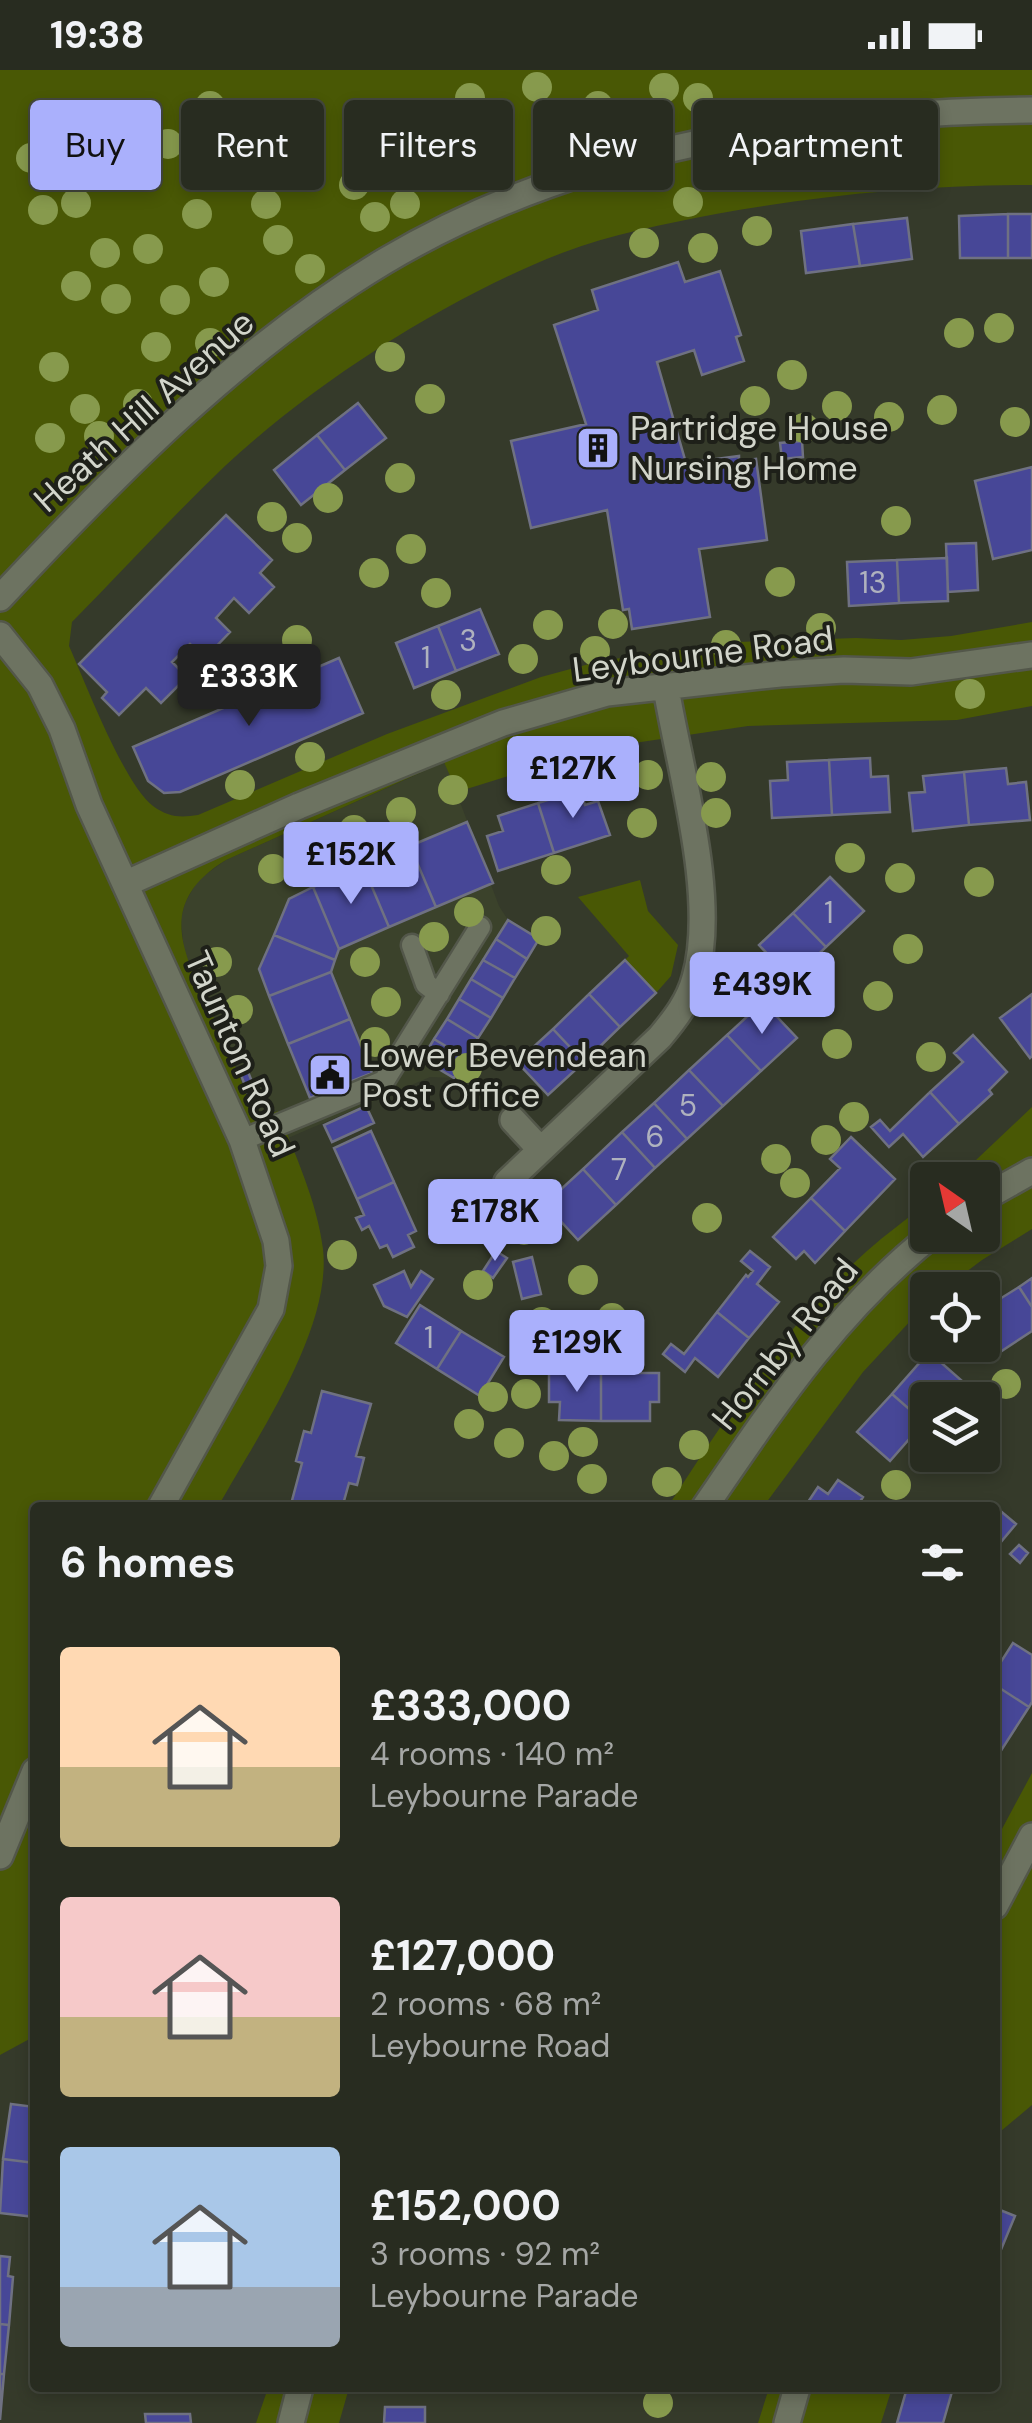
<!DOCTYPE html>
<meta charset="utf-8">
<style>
body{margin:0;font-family:"DM Sans",sans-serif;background:#34382d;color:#f1f3f6;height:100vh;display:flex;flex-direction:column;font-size:38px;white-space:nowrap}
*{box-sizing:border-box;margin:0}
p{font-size:32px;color:#a5a7a5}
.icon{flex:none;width:55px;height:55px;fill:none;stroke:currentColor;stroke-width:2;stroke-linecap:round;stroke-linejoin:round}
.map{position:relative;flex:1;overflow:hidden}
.details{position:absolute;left:30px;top:1432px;width:970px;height:890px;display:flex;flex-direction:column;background:#282c20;border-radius:10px;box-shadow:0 5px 15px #0003,0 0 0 2px #44483e}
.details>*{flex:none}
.hud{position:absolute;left:30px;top:30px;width:972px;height:90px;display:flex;gap:20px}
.needle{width:65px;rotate:326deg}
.tools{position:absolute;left:910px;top:1092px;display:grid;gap:20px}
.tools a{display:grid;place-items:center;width:90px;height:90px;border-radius:10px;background:#282c20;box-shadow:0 5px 15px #0003,0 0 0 2px #44483e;font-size:50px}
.price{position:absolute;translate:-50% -85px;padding:0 22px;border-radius:10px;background:#aab0fc;color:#111;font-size:32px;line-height:65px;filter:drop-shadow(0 2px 5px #0008)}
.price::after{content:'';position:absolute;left:50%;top:60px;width:30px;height:22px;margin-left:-15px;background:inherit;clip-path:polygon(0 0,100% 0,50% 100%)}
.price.active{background:#222;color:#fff}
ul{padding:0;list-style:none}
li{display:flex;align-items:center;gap:30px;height:250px;padding:0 30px}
li span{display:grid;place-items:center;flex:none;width:280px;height:200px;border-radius:10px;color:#555}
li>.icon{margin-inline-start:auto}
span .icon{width:120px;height:120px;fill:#fffc;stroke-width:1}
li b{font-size:42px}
h2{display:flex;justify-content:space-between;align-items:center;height:120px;padding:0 30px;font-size:42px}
.tag{padding:0 35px;border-radius:10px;background:#282c20;box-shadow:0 5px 15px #0003,0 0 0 2px #44483e;font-size:35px;line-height:90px}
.tag.active{background:#aab0fc;color:#111}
.status{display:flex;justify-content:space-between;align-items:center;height:70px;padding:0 50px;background:#282c20;direction:ltr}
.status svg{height:28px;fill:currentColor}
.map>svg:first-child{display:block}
.built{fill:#3b422b}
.green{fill:#495805}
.building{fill:#474797;stroke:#6f7182;stroke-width:2.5}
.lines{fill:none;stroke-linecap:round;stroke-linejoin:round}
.lane-casing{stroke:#53574a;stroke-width:25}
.street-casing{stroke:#53574a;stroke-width:30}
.lane{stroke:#6d7361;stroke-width:20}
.street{stroke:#6d7361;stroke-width:25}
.tree{fill:#879a4d}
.labels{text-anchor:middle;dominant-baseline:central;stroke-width:8;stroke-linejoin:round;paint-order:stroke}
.number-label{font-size:30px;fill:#afb2be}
.street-label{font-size:35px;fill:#d2d5cb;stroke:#1e2019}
.poi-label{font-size:35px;fill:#d2d5cb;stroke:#1e2019;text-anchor:start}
</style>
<div class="status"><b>19:38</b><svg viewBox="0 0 49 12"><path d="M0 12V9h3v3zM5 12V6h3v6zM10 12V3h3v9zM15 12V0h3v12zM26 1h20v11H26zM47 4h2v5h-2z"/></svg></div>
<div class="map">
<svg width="1032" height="2353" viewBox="0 0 1032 2353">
<rect width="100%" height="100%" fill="#353a2a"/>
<path class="built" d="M445,692L499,836L508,850L539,869L454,1008L430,1007L288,1068L278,1041L257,1050L184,883L181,848L185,833L198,810L226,790Z"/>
<path class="green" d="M0,0H1032V115C926,115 821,125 716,144C664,154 612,164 562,183C448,227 315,312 225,396C173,446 122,501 72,552L69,576C86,614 124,714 153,736C168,747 180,748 198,745L387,664L541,607L600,591L738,572L856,568L901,570L951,566L1032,552V636L957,650L748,656L621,675L614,673L457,722L444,692L226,790C152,835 186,888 215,950C230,982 243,1016 257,1049L278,1041C295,1085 317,1131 323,1179C332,1260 256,1368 218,1437L35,1438V1966L0,1985Z
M640,810L648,841L678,875L671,906L656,923L625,890L629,886L578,827Z
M1032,1037V1159L982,1190L942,1220H928L927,1233L863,1302L763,1437L667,1438C725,1349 787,1253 867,1181C886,1164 907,1149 927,1133L928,1165H982V1110H961L980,1097L976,1090Z
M1032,1703V2035L995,2066V1772Z
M268,2318H349L339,2353H256Z
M769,2318H892L881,2353H758Z"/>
<path class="building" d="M1008,144V188H960L959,146Z
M1008,144H1032V188H1008Z
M907,148L912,189L860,196L853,154Z
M853,154L860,196L806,203L801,161Z
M678,192L685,212L720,201L741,265L736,267L744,291L702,305L694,280L657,292L686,393L739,386V391L756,389L767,470L699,479L710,547L632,559L629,539L623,540L607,440L531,458L511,371L586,354L554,255L598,240L592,220Z
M358,333L386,368L345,400L317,365Z
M317,365L345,400L301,435L274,400Z
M802,371L803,387L782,389L780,373Z
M1032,397V480L993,489L975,411Z
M226,445L272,490L260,503L274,517L249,543L234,528L216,548L230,562L205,588L190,574L172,592L187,607L161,633L146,618L119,645L102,628L107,622L79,594Z
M976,473L978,520L948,522L946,474Z
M947,488L948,531L899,533L897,490Z
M897,490L899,533L849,536L847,492Z
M480,539L499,584L456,601L438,556Z
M438,556L456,601L414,618L396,573Z
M339,588L363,643L180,722L164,723L148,711L133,677Z
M870,688L871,707L888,706L890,742L832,745L829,690Z
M829,690L832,745L772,748L770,711L788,710L787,692Z
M1006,698L1008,714L1026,712L1030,750L969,755L964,702Z
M964,702L969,755L913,761L909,723L925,722L923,706Z
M580,720L585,735L598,731L610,765L554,783L538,733Z
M538,733L554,783L498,801L487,766L503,761L498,746Z
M467,752L493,813L436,837L410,776Z
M410,776L436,837L389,857L363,796Z
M363,796L389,857L339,879L313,817Z
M830,807L864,841L826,877L793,843Z
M313,817L339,879L335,890L274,865L289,829Z
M793,843L826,877L792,910L759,875Z
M508,850L539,869L527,889L496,869Z
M274,865L335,890L331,902L269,926L259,899Z
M496,869L527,889L515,908L483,890Z
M483,890L515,908L503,928L471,909Z
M625,890L656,923L620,957L589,924Z
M331,902L350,949L288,974L269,926Z
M471,909L503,928L491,948L459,929Z
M589,924L620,957L584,992L553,959Z
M1032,924V986L1030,988L1000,948Z
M459,929L491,948L478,968L447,949Z
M763,932L797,968L761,1001L727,965Z
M350,949L372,1003L310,1028L288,974Z
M447,949L478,968L466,988L434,969Z
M553,959L584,992L548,1025L517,992Z
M727,965L761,1001L723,1036L689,1000Z
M973,965L1007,1002L989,1020L992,1024L959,1054L930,1022L963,992L954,983Z
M434,969L466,988L454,1008L422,989Z
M246,997L257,1024L249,1026L239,1000Z
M689,1000L723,1036L687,1069L654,1033Z
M930,1022L959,1054L923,1087L903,1064L889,1077L871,1057L880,1050L890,1061Z
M654,1033L687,1069L655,1098L622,1062Z
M366,1036L374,1053L332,1072L324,1055Z
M371,1061L394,1112L357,1129L334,1078Z
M622,1062L655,1098L616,1135L583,1099Z
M851,1067L895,1109L845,1161L811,1128L840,1098L830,1089Z
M583,1099L616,1135L578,1170L545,1134Z
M394,1112L416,1161L408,1165L414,1177L393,1187L387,1175L380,1178L369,1156L362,1160L356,1148L364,1145L357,1129Z
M811,1128L845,1161L815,1193L804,1181L796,1189L773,1167Z
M486,1137L495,1156L465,1170L455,1151Z
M496,1181L507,1188L493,1208L483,1201Z
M750,1181L770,1197L757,1214L779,1232L749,1268L717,1242L746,1205L748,1207L753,1201L741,1191Z
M532,1187L541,1224L522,1229L513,1192Z
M404,1201L411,1217L421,1201L433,1209L407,1247L384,1236L374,1215Z
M1032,1208V1237L1019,1217Z
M1019,1217L1032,1237V1261L988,1290L978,1275H982V1258L985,1256L982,1240Z
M420,1235L461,1261L437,1299L396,1273Z
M717,1242L749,1268L718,1307L695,1288L685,1302L663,1284L671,1274L684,1284Z
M461,1261L504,1287L480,1326L437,1299Z
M929,1282L961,1310L943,1330H928V1348L924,1352L892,1324Z
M549,1302L601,1303V1351L559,1350L560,1332H549Z
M601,1303H659V1332H650V1351H601Z
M322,1321L371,1334L356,1386L364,1388L357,1415L349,1413L342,1438H290L302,1393L296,1391L304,1361L311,1363Z
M892,1324L924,1352L890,1391L857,1362Z
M838,1410L863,1427L856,1438H804L818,1417L828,1424Z
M991,1433L1016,1454L995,1479V1438H987Z
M1019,1475L1028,1483L1020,1493L1010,1484Z
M1013,1573L1032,1585V1632L1029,1637L995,1615V1601Z
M995,1615L1029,1637L995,1690Z
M11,2034L35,2037V2093L3,2089Z
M3,2089L35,2093V2147L0,2143Z
M995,2138L1015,2146L995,2194Z
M0,2186L10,2187L8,2206L13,2207L9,2255L0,2254Z
M0,2254L9,2255L4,2304H0Z
M0,2304H4L0,2350Z
M907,2318H953L943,2353H897Z
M385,2337H425V2353H384Z
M145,2344H190L191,2353H146Z"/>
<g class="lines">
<defs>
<path id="lane" d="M412,875L426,914L439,924
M242,1070L384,1011L480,857"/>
<path id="street" d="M0,528C116,404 238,279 385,191C578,76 810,42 1032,40
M0,565L40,615L62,659L89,735L242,1070L276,1171L279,1196L271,1239L160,1438
M125,814L299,736L461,670L503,653L607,623L780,604L844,600L911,602L1032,585
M513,1050L540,1079
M507,1112L660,967C675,949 689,931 695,908C718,829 680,701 666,618
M982,1129L1032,1101
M704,1438C772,1339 837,1240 932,1165
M0,1786L35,1701
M995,1836L1032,1766
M291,2353L300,2318
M787,2353L797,2318"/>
</defs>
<use href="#lane" class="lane-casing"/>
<use href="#street" class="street-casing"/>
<use href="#lane" class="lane"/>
<use href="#street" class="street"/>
</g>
<g class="tree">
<circle cx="537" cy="17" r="15"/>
<circle cx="664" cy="18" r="15"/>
<circle cx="470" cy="28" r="15"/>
<circle cx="698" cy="28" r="15"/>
<circle cx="210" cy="36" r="15"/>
<circle cx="598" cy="36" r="15"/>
<circle cx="311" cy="47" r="15"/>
<circle cx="43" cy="53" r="15"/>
<circle cx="373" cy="62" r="15"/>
<circle cx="467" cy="62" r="15"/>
<circle cx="552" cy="69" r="15"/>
<circle cx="114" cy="71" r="15"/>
<circle cx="168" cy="74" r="15"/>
<circle cx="420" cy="77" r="15"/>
<circle cx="31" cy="88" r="15"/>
<circle cx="208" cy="100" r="15"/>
<circle cx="73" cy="103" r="15"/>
<circle cx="354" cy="115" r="15"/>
<circle cx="688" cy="132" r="15"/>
<circle cx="76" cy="133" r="15"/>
<circle cx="266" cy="134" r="15"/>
<circle cx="405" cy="134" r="15"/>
<circle cx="43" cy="140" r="15"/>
<circle cx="197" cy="144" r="15"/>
<circle cx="375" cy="147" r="15"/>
<circle cx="757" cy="161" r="15"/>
<circle cx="278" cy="170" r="15"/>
<circle cx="644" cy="173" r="15"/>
<circle cx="703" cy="178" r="15"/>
<circle cx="148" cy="179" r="15"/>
<circle cx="105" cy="183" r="15"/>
<circle cx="310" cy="199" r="15"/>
<circle cx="214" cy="212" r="15"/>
<circle cx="76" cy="216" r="15"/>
<circle cx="116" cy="229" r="15"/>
<circle cx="175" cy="230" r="15"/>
<circle cx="999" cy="258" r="15"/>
<circle cx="959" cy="263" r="15"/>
<circle cx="210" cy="273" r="15"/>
<circle cx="156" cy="277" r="15"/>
<circle cx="390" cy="287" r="15"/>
<circle cx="54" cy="297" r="15"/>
<circle cx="792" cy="305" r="15"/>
<circle cx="430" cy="329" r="15"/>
<circle cx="755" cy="331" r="15"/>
<circle cx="138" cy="334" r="15"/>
<circle cx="837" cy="336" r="15"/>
<circle cx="85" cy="339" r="15"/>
<circle cx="942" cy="340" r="15"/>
<circle cx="889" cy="347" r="15"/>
<circle cx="1015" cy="352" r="15"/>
<circle cx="804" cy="358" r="15"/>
<circle cx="99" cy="366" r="15"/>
<circle cx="50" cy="368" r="15"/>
<circle cx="400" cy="408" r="15"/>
<circle cx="328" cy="428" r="15"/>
<circle cx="272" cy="447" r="15"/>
<circle cx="896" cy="451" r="15"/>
<circle cx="297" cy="468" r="15"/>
<circle cx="411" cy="479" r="15"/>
<circle cx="374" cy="503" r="15"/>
<circle cx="780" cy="512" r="15"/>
<circle cx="436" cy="523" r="15"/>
<circle cx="613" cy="554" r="15"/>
<circle cx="548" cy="555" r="15"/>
<circle cx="821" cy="558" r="15"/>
<circle cx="297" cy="570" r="15"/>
<circle cx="726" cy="575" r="15"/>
<circle cx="595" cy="581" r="15"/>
<circle cx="523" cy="589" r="15"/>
<circle cx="970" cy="624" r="15"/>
<circle cx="446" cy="625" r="15"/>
<circle cx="606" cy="683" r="15"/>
<circle cx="310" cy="687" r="15"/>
<circle cx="648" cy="705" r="15"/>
<circle cx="711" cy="707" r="15"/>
<circle cx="240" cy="715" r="15"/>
<circle cx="453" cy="720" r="15"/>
<circle cx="401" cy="742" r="15"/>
<circle cx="716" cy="743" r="15"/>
<circle cx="642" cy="753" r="15"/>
<circle cx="354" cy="760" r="15"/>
<circle cx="326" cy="773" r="15"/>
<circle cx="850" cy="788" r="15"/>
<circle cx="273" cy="799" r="15"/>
<circle cx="556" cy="800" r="15"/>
<circle cx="900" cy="808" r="15"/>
<circle cx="979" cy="812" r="15"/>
<circle cx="469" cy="842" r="15"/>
<circle cx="546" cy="861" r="15"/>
<circle cx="434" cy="867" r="15"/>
<circle cx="908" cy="879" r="15"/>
<circle cx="217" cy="892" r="15"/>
<circle cx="365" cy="892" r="15"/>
<circle cx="878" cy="926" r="15"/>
<circle cx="386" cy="932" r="15"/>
<circle cx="238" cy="940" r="15"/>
<circle cx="375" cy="972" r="15"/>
<circle cx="837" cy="974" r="15"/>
<circle cx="931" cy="987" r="15"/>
<circle cx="467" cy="998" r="15"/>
<circle cx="854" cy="1047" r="15"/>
<circle cx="826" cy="1070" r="15"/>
<circle cx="776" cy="1089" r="15"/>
<circle cx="795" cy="1113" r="15"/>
<circle cx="707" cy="1148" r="15"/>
<circle cx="524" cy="1160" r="15"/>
<circle cx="342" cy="1185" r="15"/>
<circle cx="583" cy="1210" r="15"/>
<circle cx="478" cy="1215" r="15"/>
<circle cx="612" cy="1248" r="15"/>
<circle cx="542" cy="1252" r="15"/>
<circle cx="582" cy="1277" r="15"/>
<circle cx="1006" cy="1314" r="15"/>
<circle cx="526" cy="1324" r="15"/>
<circle cx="493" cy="1327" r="15"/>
<circle cx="469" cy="1354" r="15"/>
<circle cx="583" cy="1372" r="15"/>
<circle cx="509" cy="1373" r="15"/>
<circle cx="694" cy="1375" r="15"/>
<circle cx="554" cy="1386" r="15"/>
<circle cx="592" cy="1409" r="15"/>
<circle cx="667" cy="1412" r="15"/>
<circle cx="896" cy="1415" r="15"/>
<circle cx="658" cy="2333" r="15"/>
</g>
<defs>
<symbol id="building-square" viewBox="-11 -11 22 22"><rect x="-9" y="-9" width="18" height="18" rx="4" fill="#aab0fc" stroke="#1e2019"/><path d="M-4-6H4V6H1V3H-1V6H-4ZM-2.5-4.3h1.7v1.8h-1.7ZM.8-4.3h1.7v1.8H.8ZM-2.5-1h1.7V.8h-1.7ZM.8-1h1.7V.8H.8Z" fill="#111"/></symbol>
<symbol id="civic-square" viewBox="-11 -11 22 22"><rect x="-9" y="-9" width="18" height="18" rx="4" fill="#aab0fc" stroke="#1e2019"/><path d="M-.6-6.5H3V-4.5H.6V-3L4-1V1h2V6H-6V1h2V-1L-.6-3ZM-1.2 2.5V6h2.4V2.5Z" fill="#111"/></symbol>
</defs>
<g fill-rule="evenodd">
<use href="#building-square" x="573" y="353" width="50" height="50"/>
<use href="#civic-square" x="305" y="980" width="50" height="50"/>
</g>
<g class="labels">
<g class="number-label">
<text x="873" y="512">13</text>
<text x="468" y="570">3</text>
<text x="426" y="587">1</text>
<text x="829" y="842">1</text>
<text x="688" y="1035">5</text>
<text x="655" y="1066">6</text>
<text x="619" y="1099">7</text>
<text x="429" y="1267">1</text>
</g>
<g class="street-label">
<text transform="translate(144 341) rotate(-42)">Heath Hill Avenue</text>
<text transform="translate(703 584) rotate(-7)">Leybourne Road</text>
<text transform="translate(240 984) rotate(66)">Taunton Road</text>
<text transform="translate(785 1274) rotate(-51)">Hornby Road</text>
</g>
<g class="poi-label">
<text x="630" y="358">Partridge House<tspan x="630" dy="40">Nursing Home</tspan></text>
<text x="362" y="985">Lower Bevendean<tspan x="362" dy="40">Post Office</tspan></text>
</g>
</g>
</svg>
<div class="tools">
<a><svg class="needle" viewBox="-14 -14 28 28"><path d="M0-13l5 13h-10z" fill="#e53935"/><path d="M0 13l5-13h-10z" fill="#a5a7a5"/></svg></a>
<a><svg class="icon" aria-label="locate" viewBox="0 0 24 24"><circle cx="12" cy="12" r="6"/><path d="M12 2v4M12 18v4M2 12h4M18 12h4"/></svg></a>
<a><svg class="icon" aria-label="layers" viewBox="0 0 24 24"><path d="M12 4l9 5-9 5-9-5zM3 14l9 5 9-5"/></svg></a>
</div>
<b class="price active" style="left:249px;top:659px">£333K</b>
<b class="price" style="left:573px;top:751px">£127K</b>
<b class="price" style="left:351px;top:837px">£152K</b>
<b class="price" style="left:762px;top:967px">£439K</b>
<b class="price" style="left:495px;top:1194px">£178K</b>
<b class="price" style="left:577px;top:1325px">£129K</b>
<div class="hud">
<a class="tag active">Buy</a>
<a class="tag">Rent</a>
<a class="tag">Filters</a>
<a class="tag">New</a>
<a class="tag">Apartment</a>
</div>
<section class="details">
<h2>6 homes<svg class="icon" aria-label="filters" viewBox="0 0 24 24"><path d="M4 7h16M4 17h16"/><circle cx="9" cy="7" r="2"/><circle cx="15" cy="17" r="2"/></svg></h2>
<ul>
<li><span style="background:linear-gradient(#ffd9b3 60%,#c2b280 0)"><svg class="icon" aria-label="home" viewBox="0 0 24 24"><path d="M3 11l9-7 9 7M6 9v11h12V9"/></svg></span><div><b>£333,000</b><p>4 rooms · 140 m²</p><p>Leybourne Parade</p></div></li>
<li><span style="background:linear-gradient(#f6c9c9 60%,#c2b280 0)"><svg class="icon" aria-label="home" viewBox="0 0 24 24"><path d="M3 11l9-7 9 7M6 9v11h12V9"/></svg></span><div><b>£127,000</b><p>2 rooms · 68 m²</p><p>Leybourne Road</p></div></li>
<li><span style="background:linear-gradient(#a9c7e8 70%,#9aa5b1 0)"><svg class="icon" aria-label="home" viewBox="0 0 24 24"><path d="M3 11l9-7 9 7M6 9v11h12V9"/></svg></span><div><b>£152,000</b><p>3 rooms · 92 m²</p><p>Leybourne Parade</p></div></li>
</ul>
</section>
</div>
